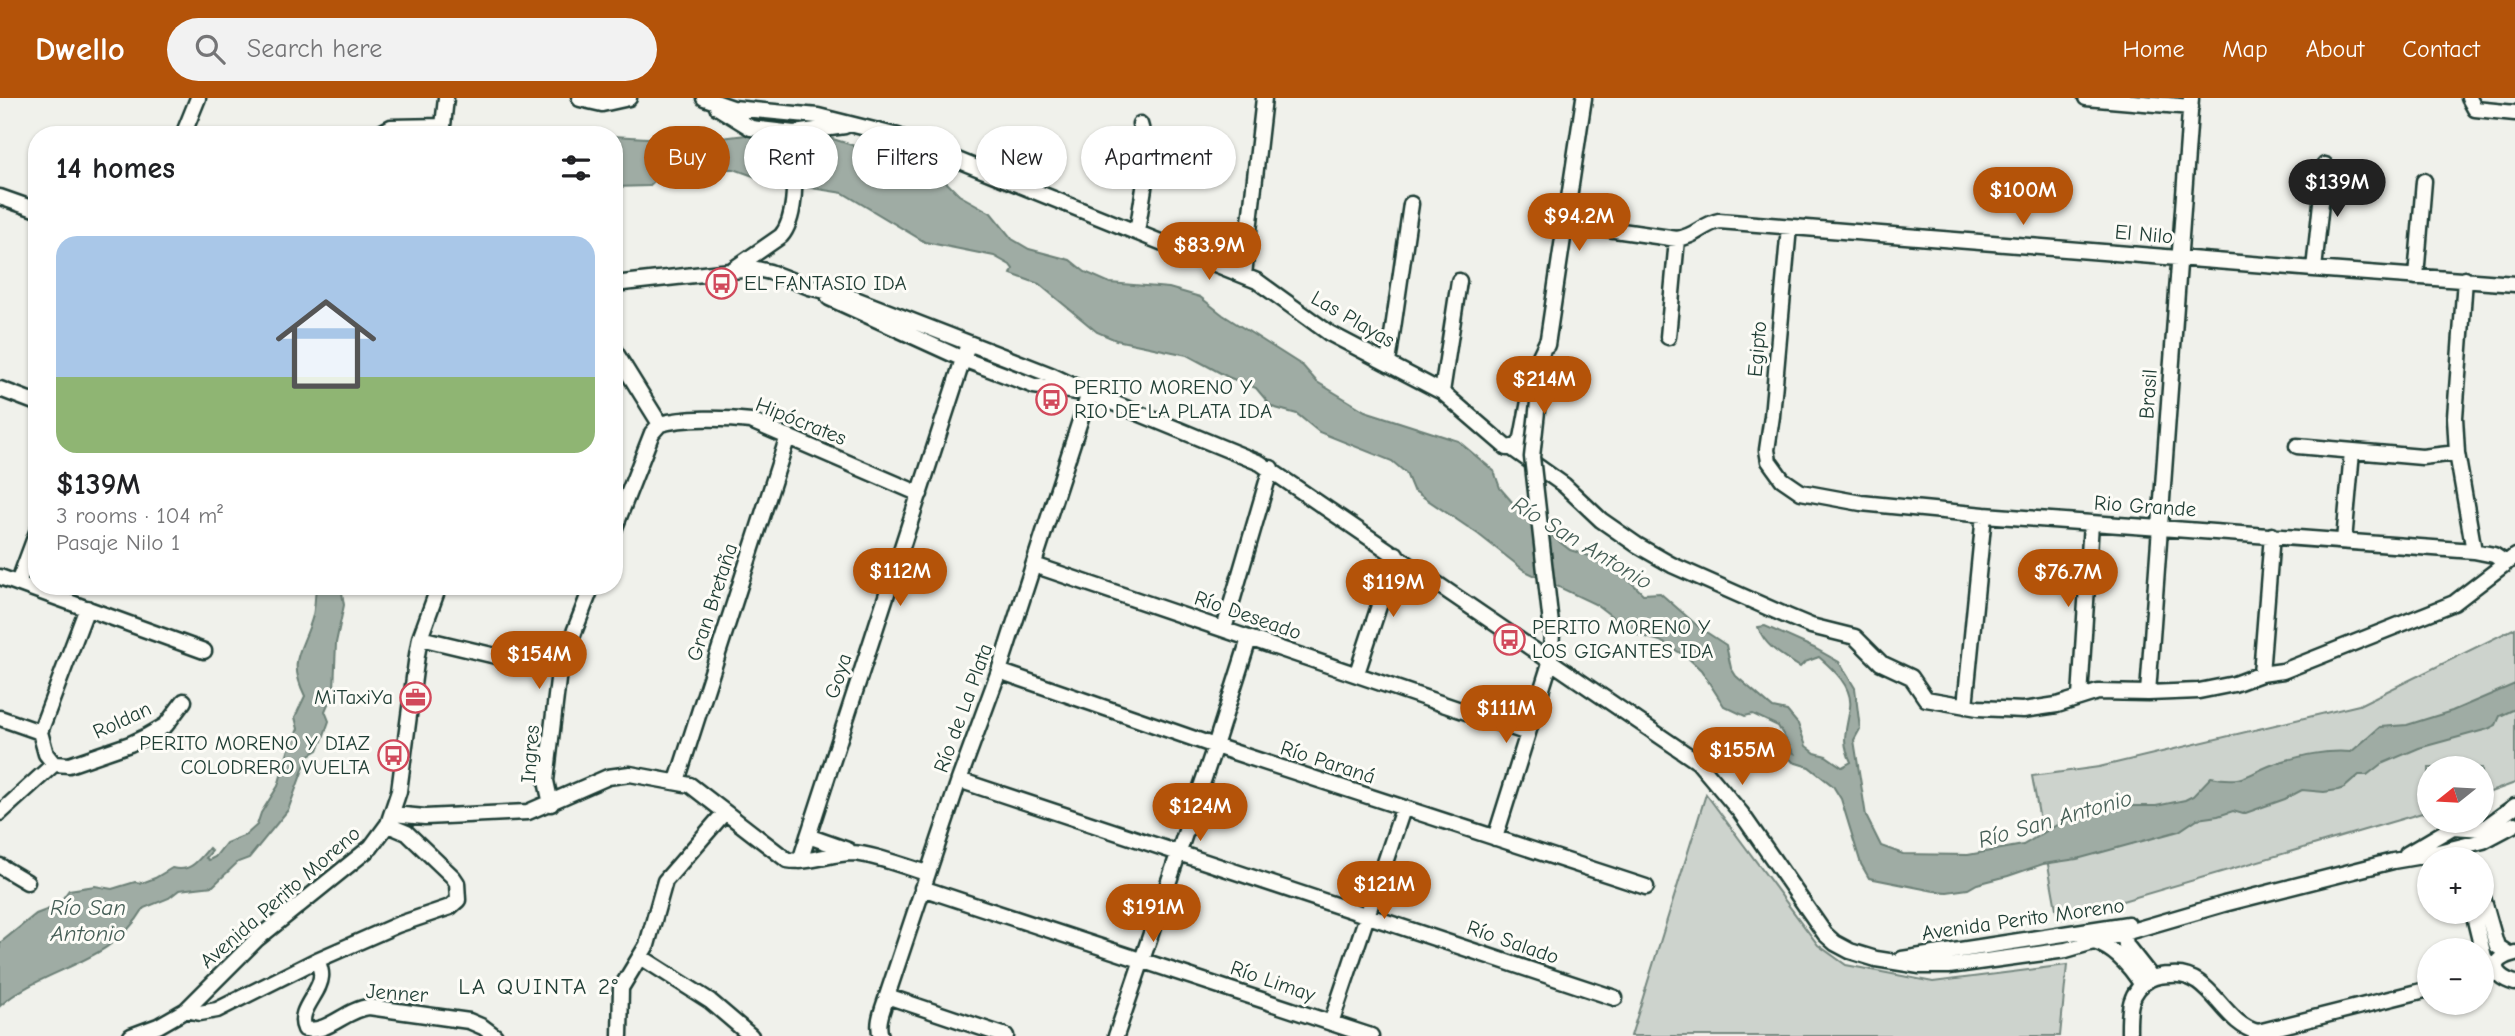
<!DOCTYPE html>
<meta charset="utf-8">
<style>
body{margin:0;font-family:"Comic Neue",sans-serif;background:#f2f2f2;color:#202124;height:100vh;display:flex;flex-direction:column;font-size:26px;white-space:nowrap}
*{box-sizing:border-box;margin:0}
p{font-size:23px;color:#757577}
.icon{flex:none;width:38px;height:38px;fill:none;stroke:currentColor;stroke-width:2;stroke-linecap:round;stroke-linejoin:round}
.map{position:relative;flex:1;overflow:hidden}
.drawer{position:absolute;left:28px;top:28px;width:595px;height:469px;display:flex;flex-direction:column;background:#fff;border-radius:28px;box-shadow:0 2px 5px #0004}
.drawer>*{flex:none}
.hud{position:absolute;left:644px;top:28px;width:665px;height:63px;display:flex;gap:14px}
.needle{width:46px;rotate:252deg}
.tools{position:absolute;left:2417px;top:658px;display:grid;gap:14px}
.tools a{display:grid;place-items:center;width:77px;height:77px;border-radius:50%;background:#fff;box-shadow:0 2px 5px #0004;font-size:35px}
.price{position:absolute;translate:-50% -60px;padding:0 16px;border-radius:24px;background:#b45309;color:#fff;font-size:23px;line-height:46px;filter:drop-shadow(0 2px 4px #0008)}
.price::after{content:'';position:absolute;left:50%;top:42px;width:21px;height:16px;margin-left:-10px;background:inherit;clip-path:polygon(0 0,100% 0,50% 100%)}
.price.current{background:#222;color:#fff}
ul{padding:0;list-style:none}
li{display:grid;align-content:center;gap:14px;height:371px;padding:0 28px}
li+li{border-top:2px solid #e0e0e0}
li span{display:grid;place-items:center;height:217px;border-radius:21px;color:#555}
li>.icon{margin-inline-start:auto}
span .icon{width:126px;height:126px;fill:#fffc;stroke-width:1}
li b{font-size:30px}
h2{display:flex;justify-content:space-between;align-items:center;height:84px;padding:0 28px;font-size:30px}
.pill{padding:0 24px;border-radius:32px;background:#fff;box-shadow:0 2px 5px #0004;font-size:24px;line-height:63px}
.pill.current{background:#b45309;color:#fff}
header{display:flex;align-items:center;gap:42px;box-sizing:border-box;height:98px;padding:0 35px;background:#b45309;color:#fff}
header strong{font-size:33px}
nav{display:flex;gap:38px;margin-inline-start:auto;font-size:24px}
.search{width:490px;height:63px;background:#f2f2f2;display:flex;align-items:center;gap:18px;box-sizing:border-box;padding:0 24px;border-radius:38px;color:#757577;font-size:26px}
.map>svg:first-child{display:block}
.green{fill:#cdd3cd;stroke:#768880;stroke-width:2}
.water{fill:#9faca4;stroke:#6c8077;stroke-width:2}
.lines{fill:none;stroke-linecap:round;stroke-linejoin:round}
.minor-casing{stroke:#1f3d34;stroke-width:19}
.minor{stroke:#fdfcf7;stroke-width:14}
.minor-bridge-casing{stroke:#1f3d34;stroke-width:19;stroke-linecap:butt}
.minor-bridge{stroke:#fdfcf7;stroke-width:14}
.labels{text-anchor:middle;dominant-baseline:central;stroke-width:6;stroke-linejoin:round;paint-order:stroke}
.street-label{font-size:21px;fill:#1f3d34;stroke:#fdfcf7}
.poi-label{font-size:21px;fill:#1f3d34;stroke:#fdfcf7;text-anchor:start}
.water-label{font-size:23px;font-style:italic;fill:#455e56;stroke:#fdfcf7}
.neighbourhood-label{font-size:23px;letter-spacing:2px;fill:#1f3d34;stroke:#fdfcf7}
</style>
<header>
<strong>Dwello</strong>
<div class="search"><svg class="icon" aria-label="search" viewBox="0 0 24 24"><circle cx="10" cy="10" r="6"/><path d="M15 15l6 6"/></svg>Search here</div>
<nav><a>Home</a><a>Map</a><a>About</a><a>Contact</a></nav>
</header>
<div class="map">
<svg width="2515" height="938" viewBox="0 0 2515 938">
<rect width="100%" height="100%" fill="#f0f1eb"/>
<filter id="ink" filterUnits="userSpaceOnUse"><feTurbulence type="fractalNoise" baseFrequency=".0143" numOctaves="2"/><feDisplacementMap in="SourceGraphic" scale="14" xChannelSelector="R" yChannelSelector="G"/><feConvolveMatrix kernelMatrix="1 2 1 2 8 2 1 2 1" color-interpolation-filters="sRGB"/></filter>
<g filter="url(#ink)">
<path class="green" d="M2515,530V685L2482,697V670H2429V713L2058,822L2032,678L2099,669L2359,607Z
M1706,696L1818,847L1846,867L1933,884L2067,867L2060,938H1631Z"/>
<path class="water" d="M746,37H820L852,47L866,56L917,62L931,69L959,97L991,115L1012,141L1029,151L1070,162L1085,174L1110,185L1169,190L1200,199L1223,217L1303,268L1317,284L1365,313L1458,343L1494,373L1500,390L1519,412L1570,452L1590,458L1603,465L1625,478L1643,496L1660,495L1700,530L1726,547L1731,570L1736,578L1773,610L1787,613L1798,626L1806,648L1815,655L1826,658L1842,669L1851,664C1840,641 1847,632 1850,609C1853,589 1833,571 1819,559L1805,564L1800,569C1783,558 1765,549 1758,529L1765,528L1814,550L1839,564L1855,590L1860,631L1854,642L1866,718L1881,748L1903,756L1968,757L2023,747L2084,711L2114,705L2120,708H2156L2185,702L2193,698L2211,679C2248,687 2249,673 2280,664C2304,657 2325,652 2351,654L2380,629L2407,627L2452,613L2515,586V611L2500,618L2496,627L2488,631L2419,650L2381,666L2367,677H2359L2344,690L2338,692L2324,694L2302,692L2285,701L2243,716L2233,713L2218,718L2197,721L2179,733L2077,761L2043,766L2008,778L1977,786L1968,791L1947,794L1934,793L1869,780L1861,766L1841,701L1833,688L1809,669L1793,664L1778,648L1794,655L1778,628L1753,616L1745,618L1724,608L1701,572L1687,559L1660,543L1635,536L1597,507L1525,473L1478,436L1413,392L1406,375L1392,363L1319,334L1297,316L1272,309L1256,290L1228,279L1187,257L1116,242L1097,234L1039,186L1011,176L1013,171L1010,167L994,158L925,144L843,95L767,83L734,71H705L663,75L649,88L614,89V38L681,42L697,47L705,42Z
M316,488H341L344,507L336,545L334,592L325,613L329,623L322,643L318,652L308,658L288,712L249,760L238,764L213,788L179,792L169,800L144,810C111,867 44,869 0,908V845L36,816L57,808L69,792L95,788L112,791L135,784L142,785L155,780L172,770C190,775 198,763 209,750L212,753L206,760L209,762L215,759L226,745L246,737L257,727L261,715L278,688L290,647L298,631L295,619L305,598C286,560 304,552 313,517C315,508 315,498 316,488Z"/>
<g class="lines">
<defs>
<path id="minor" d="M704,0L733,10L818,18L898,38L1257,183L1329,235L1442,294L1507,350L1518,348L1522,340L1536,266L1548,241
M2086,0L2191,9
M2469,0L2475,11L2515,15
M580,1L602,6L629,0
M717,9L751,30L794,35
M183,37L198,0
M377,37L391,29L443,28L446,0
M0,99L37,112
M1566,125L1677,141C1695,139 1703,126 1719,123L2314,171L2515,186
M1789,129L1772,318L1767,352L1769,363L1782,381L1801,394L1861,405L1984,417L2474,453L2494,457L2506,465L2515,458
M1137,134L1149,59L1140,26
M2314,171L2325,67
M732,172L781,138C800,116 793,64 794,35L845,28
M1244,177L1264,0
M2416,179L2424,83
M2465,181L2455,319L2457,355L2474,453
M614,186L730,173L757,171L770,174L809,189L853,200L1051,277L1089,295L1260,365L1698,664L1741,715L1825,836L1835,845L1850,853L1876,861L1920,868H1949L2066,852L2224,806L2393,763L2422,758L2483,743L2515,726
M829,200L963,261L1034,288L1077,294
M1668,239L1677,141
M1547,247L1584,0
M614,252L660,326
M1388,265L1411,106
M0,291L37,305
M1442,294L1459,183
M660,326C684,319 726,320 751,323L920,396
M2297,348L2422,359L2457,355
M1513,351L1564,387L1601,422L1637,447L1672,467L1787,518L1811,528L1855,539L1881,565L1911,579L1926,601L1978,610L2023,612L2057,607L2098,594L2148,595L2199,593L2234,586L2261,576L2283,573L2454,505L2506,465
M614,432L652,335L660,326
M2344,443L2352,354
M1034,467L1528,635
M0,479L204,553
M18,485L37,434
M1224,531L1271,370
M420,540L559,573
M999,573L1215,648L1646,789
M1357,575L1396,456
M2261,576L2272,437
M2148,595L2191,0
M2080,599L2091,425
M1965,608L1984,417
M0,620L40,634L46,656L54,666L69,667L130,646L147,638L166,627L184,603
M40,634L87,510
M959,682L1615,900
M677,683L788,338
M551,706L546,683L559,573L592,488
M0,715L54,666
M393,716L425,719L528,714L608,679L630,676L690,687L787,762C808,766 831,755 852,755C874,756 905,769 927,775
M808,738L848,752
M1495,740L1550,565L1552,535
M2407,756L2453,729L2483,731L2515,708
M800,763L968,246
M0,768L27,784
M922,790L1371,938
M2482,796L2495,842L2497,848L2509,856
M2473,814L2484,859L2496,876
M2124,834L2126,847L2152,880
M2094,844C2115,850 2130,868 2142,887
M2515,855C2489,861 2490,877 2515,885
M641,859L710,903L751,938
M1902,861L2128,826
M317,862L397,827L450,809L458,802L457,785L453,779L407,735L388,727
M887,898L1006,938
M186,912L200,915L217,912L317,862C319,867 322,873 321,879C320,896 296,913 305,931C328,936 346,911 369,909L469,923L483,929L495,938
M1331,925L1403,711
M131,938L158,928L186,912L257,841L371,749L388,726L399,693L417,557L420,540L439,488
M620,938L621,890L647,847L665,783L725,714
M881,938C876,925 883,911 887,898L959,682L999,573L1089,295
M1116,938L1215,648L1249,541
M2129,938C2129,915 2127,894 2150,881C2156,878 2165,877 2171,877C2212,873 2222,926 2258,934L2429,891"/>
</defs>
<use href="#minor" class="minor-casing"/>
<use href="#minor" class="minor"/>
<defs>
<path id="minor-bridge" d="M1538,304L1532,359L1552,535"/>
</defs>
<use href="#minor-bridge" class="minor-bridge-casing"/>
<use href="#minor-bridge" class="minor-bridge"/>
</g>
</g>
<defs>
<symbol id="bus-ring" viewBox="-11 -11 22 22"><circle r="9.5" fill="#fdfcf7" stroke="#d1495b" stroke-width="1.5"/><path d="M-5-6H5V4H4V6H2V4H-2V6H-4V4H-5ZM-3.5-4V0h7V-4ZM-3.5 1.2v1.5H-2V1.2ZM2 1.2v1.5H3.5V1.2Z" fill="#d1495b"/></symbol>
<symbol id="office-ring" viewBox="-11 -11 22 22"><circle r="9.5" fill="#fdfcf7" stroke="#d1495b" stroke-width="1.5"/><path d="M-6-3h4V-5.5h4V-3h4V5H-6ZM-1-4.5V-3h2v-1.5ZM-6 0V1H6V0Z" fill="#d1495b"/></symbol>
</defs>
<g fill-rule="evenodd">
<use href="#bus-ring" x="704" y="168" width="35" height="35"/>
<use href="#bus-ring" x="1034" y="284" width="35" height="35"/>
<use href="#bus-ring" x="1492" y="524" width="35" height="35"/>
<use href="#office-ring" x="398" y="582" width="35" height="35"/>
<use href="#bus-ring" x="376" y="640" width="35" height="35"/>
</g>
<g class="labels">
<g class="street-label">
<text transform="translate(2144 136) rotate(5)">El Nilo</text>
<text transform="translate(1353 221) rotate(30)">Las Playas</text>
<text transform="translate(1757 251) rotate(-85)">Egipto</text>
<text transform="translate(2148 296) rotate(-86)">Brasil</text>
<text transform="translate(801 323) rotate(22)">Hipócrates</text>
<text transform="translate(2145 408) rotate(4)">Rio Grande</text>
<text transform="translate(712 504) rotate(-72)">Gran Bretaña</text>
<text transform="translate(1248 517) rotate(19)">Río Deseado</text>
<text transform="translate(838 578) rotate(-72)">Goya</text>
<text transform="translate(963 610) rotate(-70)">Río de La Plata</text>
<text transform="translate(122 622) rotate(-25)">Roldan</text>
<text transform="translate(530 656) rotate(-86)">Ingres</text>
<text transform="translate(1328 664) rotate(18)">Río Paraná</text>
<text transform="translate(280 799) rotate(-41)">Avenida Perito Moreno</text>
<text transform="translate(2023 821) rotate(-8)">Avenida Perito Moreno</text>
<text transform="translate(1513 844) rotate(19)">Río Salado</text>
<text transform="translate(1273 883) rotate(19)">Río Limay</text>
<text transform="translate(397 895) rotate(4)">Jenner</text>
</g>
<g class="poi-label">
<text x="744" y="185">EL FANTASIO IDA</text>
<text x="1074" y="289">PERITO MORENO Y<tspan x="1074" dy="24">RIO DE LA PLATA IDA</tspan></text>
<text x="1532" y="529">PERITO MORENO Y<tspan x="1532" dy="24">LOS GIGANTES IDA</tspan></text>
<text x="393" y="599" text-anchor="end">MiTaxiYa</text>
<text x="370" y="645" text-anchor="end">PERITO MORENO Y DIAZ<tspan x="370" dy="24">COLODRERO VUELTA</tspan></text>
</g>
<g class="water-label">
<text transform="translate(1582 445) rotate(31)">Río San Antonio</text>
<text transform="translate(2055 721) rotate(-16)">Río San Antonio</text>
<text x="88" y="809">Río San<tspan x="88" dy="26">Antonio</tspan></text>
</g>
<g class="neighbourhood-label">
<text x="539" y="888">LA QUINTA 2°</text>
</g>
</g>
</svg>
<div class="tools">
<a><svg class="needle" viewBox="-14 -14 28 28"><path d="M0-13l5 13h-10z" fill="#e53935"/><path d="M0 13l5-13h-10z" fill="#757577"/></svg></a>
<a>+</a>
<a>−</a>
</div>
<b class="price current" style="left:2337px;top:121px">$139M</b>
<b class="price" style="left:2023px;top:129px">$100M</b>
<b class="price" style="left:1579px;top:155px">$94.2M</b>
<b class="price" style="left:1209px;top:184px">$83.9M</b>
<b class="price" style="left:1544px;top:318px">$214M</b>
<b class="price" style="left:900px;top:510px">$112M</b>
<b class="price" style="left:2068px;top:511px">$76.7M</b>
<b class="price" style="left:1393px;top:521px">$119M</b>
<b class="price" style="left:539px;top:593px">$154M</b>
<b class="price" style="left:1506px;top:647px">$111M</b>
<b class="price" style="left:1742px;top:689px">$155M</b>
<b class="price" style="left:1200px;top:745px">$124M</b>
<b class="price" style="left:1384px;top:823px">$121M</b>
<b class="price" style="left:1153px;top:846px">$191M</b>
<div class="hud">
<a class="pill current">Buy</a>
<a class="pill">Rent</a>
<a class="pill">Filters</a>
<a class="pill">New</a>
<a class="pill">Apartment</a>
</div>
<section class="drawer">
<h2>14 homes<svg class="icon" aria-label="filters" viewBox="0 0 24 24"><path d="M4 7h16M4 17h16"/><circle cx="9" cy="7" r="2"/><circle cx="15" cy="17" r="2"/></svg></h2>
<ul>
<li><span style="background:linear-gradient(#a9c7e8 65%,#8fb573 0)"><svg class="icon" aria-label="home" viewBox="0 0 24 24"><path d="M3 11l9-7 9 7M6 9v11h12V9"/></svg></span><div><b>$139M</b><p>3 rooms · 104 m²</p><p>Pasaje Nilo 1</p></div></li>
</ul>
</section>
</div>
